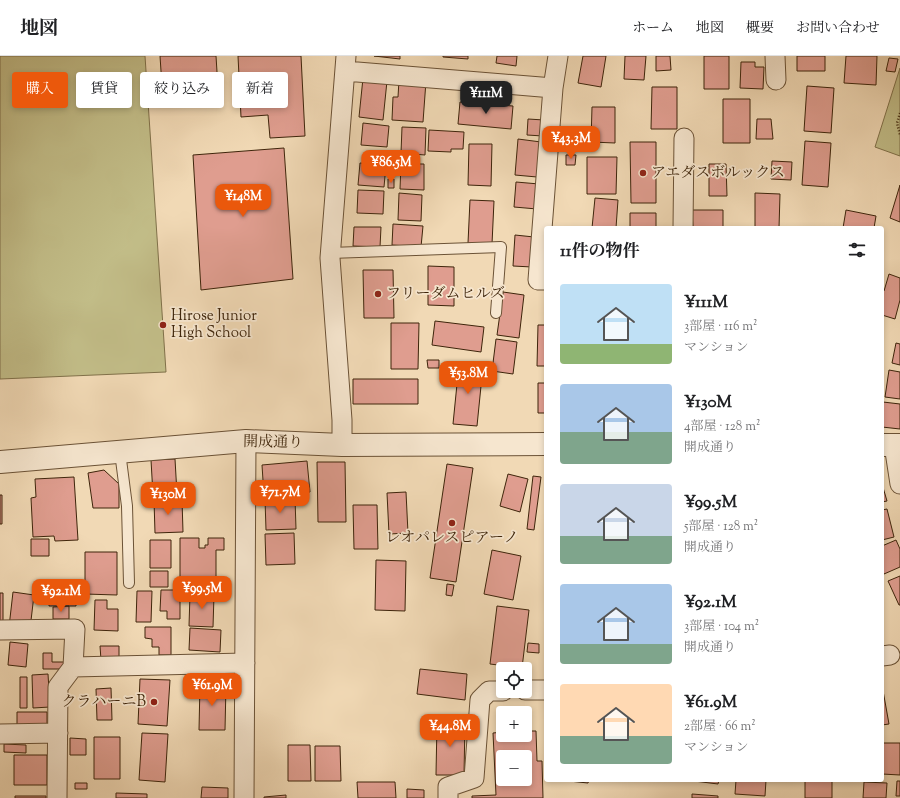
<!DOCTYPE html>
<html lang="ja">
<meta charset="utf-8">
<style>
body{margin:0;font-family:"Sorts Mill Goudy","Noto Serif JP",serif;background:#f6f6f6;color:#202124;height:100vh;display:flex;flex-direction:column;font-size:15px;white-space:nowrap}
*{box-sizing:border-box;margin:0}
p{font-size:13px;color:#757577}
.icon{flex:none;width:22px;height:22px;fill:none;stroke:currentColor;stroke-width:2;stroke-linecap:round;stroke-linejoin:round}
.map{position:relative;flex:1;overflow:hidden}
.side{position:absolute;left:544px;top:170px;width:340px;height:556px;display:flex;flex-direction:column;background:#fff;border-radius:4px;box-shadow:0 2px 6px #0003}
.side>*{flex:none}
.hud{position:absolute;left:12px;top:16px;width:380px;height:36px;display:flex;gap:8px}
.controls{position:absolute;left:496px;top:606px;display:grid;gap:8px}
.controls a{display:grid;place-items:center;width:36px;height:36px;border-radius:4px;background:#fff;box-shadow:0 2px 6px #0003;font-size:20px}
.price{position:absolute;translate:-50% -34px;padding:0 9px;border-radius:8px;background:#ea580c;color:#fff;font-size:13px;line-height:26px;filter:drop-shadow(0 1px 2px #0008)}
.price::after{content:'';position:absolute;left:50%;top:24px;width:12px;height:9px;margin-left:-6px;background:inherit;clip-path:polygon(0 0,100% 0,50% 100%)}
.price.on{background:#222;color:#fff}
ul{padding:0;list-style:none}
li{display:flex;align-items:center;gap:12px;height:100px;padding:0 16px}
li span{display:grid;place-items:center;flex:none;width:112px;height:80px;border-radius:4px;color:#555}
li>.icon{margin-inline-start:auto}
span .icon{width:48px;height:48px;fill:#fffc;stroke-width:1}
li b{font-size:17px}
h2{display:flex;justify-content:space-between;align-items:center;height:48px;padding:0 16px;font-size:17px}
.pill{padding:0 14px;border-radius:4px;background:#fff;box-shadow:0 2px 6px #0003;font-size:14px;line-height:36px}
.pill.on{background:#ea580c;color:#fff}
header{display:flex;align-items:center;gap:24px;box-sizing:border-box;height:56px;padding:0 20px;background:#fff;border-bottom:1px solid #e0e0e0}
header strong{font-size:19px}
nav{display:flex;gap:22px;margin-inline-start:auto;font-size:14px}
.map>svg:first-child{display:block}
.green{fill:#c2bd88;stroke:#80714a}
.building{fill:#df9d8f;stroke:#3e250b;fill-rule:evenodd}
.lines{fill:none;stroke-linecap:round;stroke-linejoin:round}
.service-casing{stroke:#6b5236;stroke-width:12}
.minor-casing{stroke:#6b5236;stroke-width:21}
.tertiary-casing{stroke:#6b5236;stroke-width:24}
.path{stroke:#3e250b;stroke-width:2.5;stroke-dasharray:1 2;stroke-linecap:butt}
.service{stroke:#f6e6cf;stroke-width:10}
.minor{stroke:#f6e6cf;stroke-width:19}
.tertiary{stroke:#f6e6cf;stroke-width:22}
.poi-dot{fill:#8f2418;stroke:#f6e6cf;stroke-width:1.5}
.labels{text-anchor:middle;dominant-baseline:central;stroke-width:3.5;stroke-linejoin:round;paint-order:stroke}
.poi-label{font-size:15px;fill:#3e250b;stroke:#f6e6cf;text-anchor:start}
.street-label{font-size:15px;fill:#3e250b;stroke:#f6e6cf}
</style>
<header>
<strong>地図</strong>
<nav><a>ホーム</a><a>地図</a><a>概要</a><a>お問い合わせ</a></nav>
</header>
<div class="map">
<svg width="900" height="742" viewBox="0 0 900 742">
<rect width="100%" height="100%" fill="#f1d9b5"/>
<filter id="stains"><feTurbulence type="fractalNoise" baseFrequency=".005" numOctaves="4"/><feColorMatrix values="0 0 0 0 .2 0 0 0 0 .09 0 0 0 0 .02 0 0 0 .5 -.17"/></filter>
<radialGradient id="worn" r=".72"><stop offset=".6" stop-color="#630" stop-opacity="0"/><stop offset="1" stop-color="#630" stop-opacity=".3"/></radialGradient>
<path class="green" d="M0,0H145L166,316L0,323Z
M900,12V100L875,91Z"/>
<path class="building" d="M160,0H216L218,32L162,30Z
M238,0H301L305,80L270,82L268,59L241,61Z
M374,0H400V3Z
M443,0H468V3L443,1Z
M497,0H517L516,10L496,7Z
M583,0H606L601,31L578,27Z
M625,0H646L644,24L624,23Z
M656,0H670L671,14L656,15Z
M704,0H729V33H704Z
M797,0H825V15H797Z
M846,0H877L876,29L844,27Z
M889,2L898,3L895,16L886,15Z
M741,6H755V11H764L763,33L740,32Z
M363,22L387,25L383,64L359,61Z
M399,24L426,25L423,66L392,64L393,41H398Z
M807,30L834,32L831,77L804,75Z
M652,31H677V73H651Z
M723,43H750V87H723Z
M460,46L513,50L511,73L458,68Z
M592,51H615V87L591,86Z
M528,63L544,64L543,80L527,79Z
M757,63H771L773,83H756Z
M363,67L389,70L387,91L361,89Z
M402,71L426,72L425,99L401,97Z
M429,74L464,76L463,93H451V96L428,95Z
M518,83L541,86L537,121L515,119Z
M805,85L831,87L828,131L802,129Z
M630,86H656V147H631Z
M469,88H492L491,130L468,129Z
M284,92L293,223L201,234L193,99Z
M566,99H576L575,109H566Z
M587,101H617L616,138H587Z
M772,105L792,106L791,124L771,123Z
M360,107L386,109L384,131L358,129Z
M401,108H424V134L400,133Z
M709,108H726L727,140H709Z
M388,123H394V132H388Z
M516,126L539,128L537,153L514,151Z
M900,129V166L890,162Z
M358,134L384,135L383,158L357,157Z
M399,137L422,139L421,165L398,164Z
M755,137L780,138L779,172H755Z
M595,142L618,144L616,172H592Z
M470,144L494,145L492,188L468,187Z
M692,154H723V172H693Z
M846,154L876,160L874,172H843Z
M630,157H656V172H630Z
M393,168L423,170L421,191L392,189Z
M354,171H381L380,191L353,190Z
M515,179L534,181L532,211L513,210Z
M428,210L454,211V250L428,249Z
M363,214H393L394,262H364Z
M889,218L900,222V244L895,263L882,259V234L884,235Z
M503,236L524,239L519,282L497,279Z
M435,265L484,271L481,296L432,289Z
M391,267H419L418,313H391Z
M538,269H546V310H537Z
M496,283L517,286L513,318L492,315Z
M896,287L900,288V309L892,307Z
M427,304H439V312H428Z
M459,308L483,310L477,370L453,368Z
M889,314L900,316V343L885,341Z
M353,323H418V348H353Z
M538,327H546V357H538Z
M883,346L900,348V373L882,371V355Z
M175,403L177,438L153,439L151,404Z
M307,405L310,436L264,440L262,409Z
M317,406H345L346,466H318Z
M447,408L473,412L456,526L430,522Z
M104,414L119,428V452H93L88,417Z
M508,418L528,423L520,456L500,450Z
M533,420L541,421L534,474L527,473Z
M74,421L78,484L55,485L54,480L33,481L31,442L36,441L35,423Z
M882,428L887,445L882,446Z
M406,436L408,477L389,478L387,437Z
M0,439H2V468H0Z
M295,442L296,473L266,474L265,443Z
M154,444H182L183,476L155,477Z
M353,449H377L378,493H354Z
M887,453L894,481L882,484V454Z
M294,477L295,508L266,509L265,478Z
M180,482H199V492H205V489H208V482H224V494H216V527L180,528Z
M31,483H49V500H31Z
M150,484H171V512H150Z
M896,484L900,493V511L884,518L882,513V490Z
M492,494L521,500L513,544L484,538Z
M85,496H117V539L85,538Z
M376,504L406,505L405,555L375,554Z
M150,515H168V531H150Z
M900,520V549H899L888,525Z
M447,528L454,529L452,540L446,539Z
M161,534H180V563H167V555H160Z
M137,535H152L151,566H136Z
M13,536L34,539L30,573L9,571Z
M0,537H3V568H0Z
M190,538L214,539L213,571L189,570Z
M49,539H76V550H49Z
M95,544H107V553H118V575L94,574Z
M69,550V563H53V551Z
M497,550L529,554L522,612L490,608Z
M145,571H171V599H159V591H152V583L145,582Z
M190,572L221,574L220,596L189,594Z
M10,586L28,588L26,611L8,609Z
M528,587L539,588V597L527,596Z
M100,590H119V604H101Z
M43,597H52V606H64V613H43Z
M420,613L467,618L465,644L417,638Z
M48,618L50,651L33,652L32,619Z
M20,621H27V652H20Z
M140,623L170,624L167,670L138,668Z
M200,628L226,629L225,674H199Z
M882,629L889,668L882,669Z
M111,632L112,664H97L96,633Z
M17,656H47V675L17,674Z
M437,666H465L464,719H436Z
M525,675H536L537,705H542L543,742H472V740L496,739L493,677L503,676V679H525ZM503,701H525V723H503Z
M142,677L168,678L165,726L139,724Z
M94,681H120V723H94Z
M70,682L86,683V699H70Z
M882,687H900V719L882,718Z
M4,688L26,689V697L4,696Z
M288,689H310L311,725H288Z
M315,690H340L341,725H315Z
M14,699H47V729H14Z
M559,724H589L588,727Z
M694,724H719L718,728L694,725Z
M736,724H766L765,740L735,738Z
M805,724H832V742H805Z
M897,725H900V740H896Z
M357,726H395L396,742H358Z
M864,726L887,727L886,742H863Z
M75,727H87V733H75Z
M202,731L228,732V742H201Z
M407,733L424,734V742H407Z
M116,737L147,738V742H116Z
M692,738L718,740V742H692Z
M286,739V742H264V741Z
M15,740H46V742H15Z"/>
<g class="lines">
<defs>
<path id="service" d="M330,197L501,191L496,257
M120,396L127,450L129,527"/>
<path id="minor" d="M775,0L776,24
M345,15L553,32L538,224H546
M553,32L558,0
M683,172L684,82
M342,389V364L330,202L346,0
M894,389L900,428
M0,574L75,573L73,611L245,607
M882,600L890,599
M525,634H546
M0,678L58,677
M57,742L58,631L73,611
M244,742L246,385
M448,742V731L474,722L480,644L489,635H503"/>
<path id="tertiary" d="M882,389H900
M0,406L246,385L342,389L546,388"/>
</defs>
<use href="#service" class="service-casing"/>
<use href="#minor" class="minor-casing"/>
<use href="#tertiary" class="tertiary-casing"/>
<path class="path" d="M900,57L897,67L900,79"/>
<use href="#service" class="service"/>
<use href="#minor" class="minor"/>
<use href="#tertiary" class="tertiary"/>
</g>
<g class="poi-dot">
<circle cx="643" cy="117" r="4"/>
<circle cx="378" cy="238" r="4"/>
<circle cx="163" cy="269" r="4"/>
<circle cx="452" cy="467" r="4"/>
<circle cx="154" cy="646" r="4"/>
</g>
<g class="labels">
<g class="poi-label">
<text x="651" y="117">アエダスボルックス</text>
<text x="386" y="238">フリーダムヒルズ</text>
<text x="171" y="260">Hirose Junior<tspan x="171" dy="17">High School</tspan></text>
<text x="452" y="482" text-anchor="middle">レオパレスピアーノ</text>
<text x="146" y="646" text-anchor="end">クラハーニB</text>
</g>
<g class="street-label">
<text transform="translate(273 387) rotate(1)">開成通り</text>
</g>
</g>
<rect width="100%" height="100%" filter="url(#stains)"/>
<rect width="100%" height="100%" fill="url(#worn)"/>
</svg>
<div class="controls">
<a><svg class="icon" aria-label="locate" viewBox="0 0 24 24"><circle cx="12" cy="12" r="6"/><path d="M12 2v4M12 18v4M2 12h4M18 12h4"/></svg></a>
<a>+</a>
<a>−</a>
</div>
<b class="price on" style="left:486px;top:59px">¥111M</b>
<b class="price" style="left:571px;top:104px">¥43.3M</b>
<b class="price" style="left:391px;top:128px">¥86.5M</b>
<b class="price" style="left:243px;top:162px">¥148M</b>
<b class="price" style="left:468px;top:339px">¥53.8M</b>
<b class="price" style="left:280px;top:458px">¥71.7M</b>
<b class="price" style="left:168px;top:460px">¥130M</b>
<b class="price" style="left:202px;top:554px">¥99.5M</b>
<b class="price" style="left:61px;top:557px">¥92.1M</b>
<b class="price" style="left:212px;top:651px">¥61.9M</b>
<b class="price" style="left:450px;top:692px">¥44.8M</b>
<div class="hud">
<a class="pill on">購入</a>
<a class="pill">賃貸</a>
<a class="pill">絞り込み</a>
<a class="pill">新着</a>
</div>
<section class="side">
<h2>11件の物件<svg class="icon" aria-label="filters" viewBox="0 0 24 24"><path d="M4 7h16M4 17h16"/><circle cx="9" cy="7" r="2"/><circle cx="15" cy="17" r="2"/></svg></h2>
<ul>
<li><span style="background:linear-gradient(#bfe0f5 75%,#8fb573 0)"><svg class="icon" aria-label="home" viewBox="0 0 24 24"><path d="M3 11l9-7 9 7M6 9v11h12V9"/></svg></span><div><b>¥111M</b><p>3部屋 · 116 m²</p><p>マンション</p></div></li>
<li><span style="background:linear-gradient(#a9c7e8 60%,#7fa58c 0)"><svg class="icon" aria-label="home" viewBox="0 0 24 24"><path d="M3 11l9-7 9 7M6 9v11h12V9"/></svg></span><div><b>¥130M</b><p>4部屋 · 128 m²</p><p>開成通り</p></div></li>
<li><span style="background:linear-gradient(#c9d6e8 65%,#7fa58c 0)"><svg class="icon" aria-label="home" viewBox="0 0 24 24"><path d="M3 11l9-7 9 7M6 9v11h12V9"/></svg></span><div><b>¥99.5M</b><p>5部屋 · 128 m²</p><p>開成通り</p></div></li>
<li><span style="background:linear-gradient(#a9c7e8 75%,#7fa58c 0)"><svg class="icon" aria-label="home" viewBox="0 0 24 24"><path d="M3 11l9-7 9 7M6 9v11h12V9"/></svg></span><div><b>¥92.1M</b><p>3部屋 · 104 m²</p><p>開成通り</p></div></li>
<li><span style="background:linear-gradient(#ffd9b3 65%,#7fa58c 0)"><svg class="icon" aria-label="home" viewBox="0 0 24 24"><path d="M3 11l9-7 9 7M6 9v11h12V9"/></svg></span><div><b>¥61.9M</b><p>2部屋 · 66 m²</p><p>マンション</p></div></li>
</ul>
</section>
</div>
